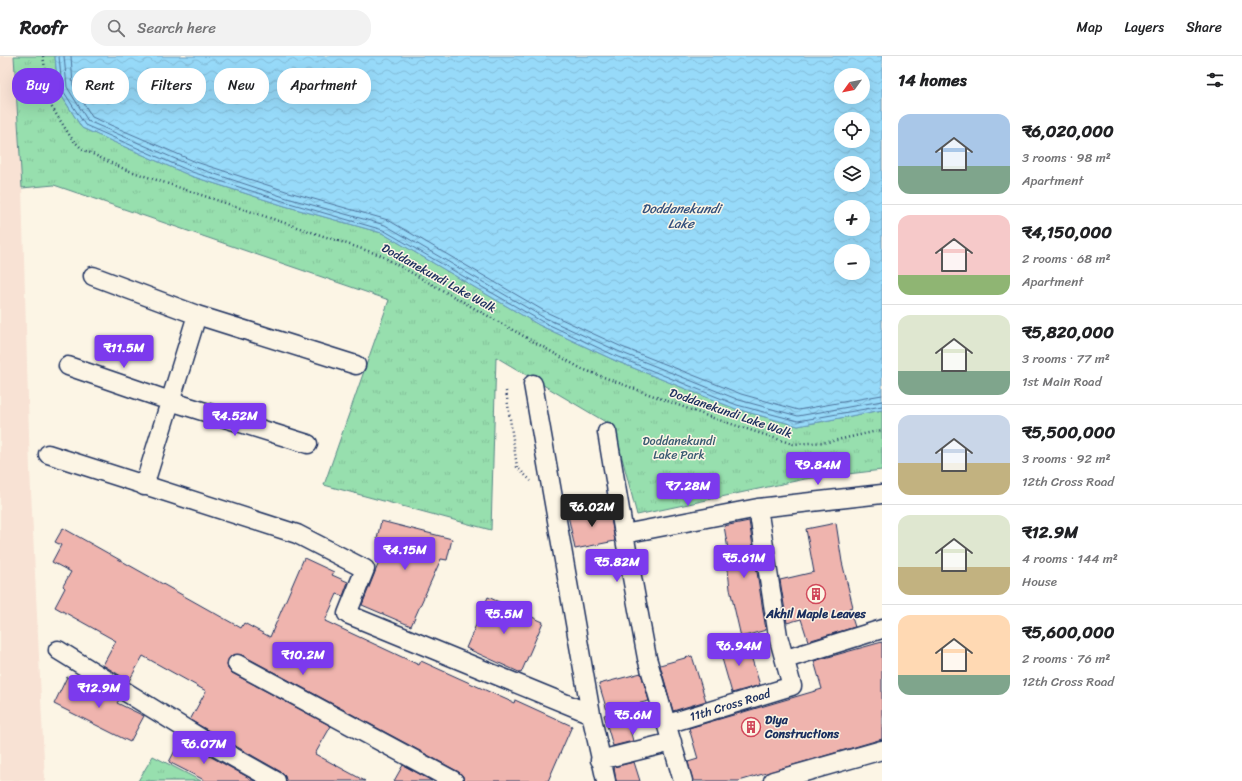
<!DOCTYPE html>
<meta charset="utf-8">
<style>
body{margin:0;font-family:Sriracha,sans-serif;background:#f2f2f2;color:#202124;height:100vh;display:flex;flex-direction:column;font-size:15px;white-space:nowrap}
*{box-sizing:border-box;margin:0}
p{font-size:13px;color:#757577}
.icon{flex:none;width:22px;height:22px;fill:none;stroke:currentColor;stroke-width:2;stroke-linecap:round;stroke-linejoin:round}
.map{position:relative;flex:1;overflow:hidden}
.panel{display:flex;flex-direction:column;background:#fff;width:360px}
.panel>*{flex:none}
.guide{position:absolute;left:12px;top:12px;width:380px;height:36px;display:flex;gap:8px}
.needle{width:26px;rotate:237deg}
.tools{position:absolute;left:834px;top:12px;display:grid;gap:8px}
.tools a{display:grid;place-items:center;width:36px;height:36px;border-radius:50%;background:#fff;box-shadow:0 4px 16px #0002;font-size:20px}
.price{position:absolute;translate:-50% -34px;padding:0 9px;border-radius:4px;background:#7c3aed;color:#fff;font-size:13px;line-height:26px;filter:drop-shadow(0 1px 2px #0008)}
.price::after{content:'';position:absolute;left:50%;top:24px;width:12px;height:9px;margin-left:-6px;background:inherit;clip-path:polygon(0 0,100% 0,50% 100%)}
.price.selected{background:#222;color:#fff}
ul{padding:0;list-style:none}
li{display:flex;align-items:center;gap:12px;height:100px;padding:0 16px}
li+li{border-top:1px solid #e0e0e0}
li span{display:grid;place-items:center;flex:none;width:112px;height:80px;border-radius:12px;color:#555}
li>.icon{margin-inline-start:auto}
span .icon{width:48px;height:48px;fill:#fffc;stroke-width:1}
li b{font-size:17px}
h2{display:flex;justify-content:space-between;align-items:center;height:48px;padding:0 16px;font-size:17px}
.chip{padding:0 14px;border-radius:16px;background:#fff;box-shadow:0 4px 16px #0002;font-size:14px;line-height:36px}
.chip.selected{background:#7c3aed;color:#fff}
header{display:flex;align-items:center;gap:24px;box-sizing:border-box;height:56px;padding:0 20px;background:#fff;border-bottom:1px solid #e0e0e0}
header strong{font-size:19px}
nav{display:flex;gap:22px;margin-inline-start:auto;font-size:14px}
.search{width:280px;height:36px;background:#f2f2f2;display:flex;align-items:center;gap:10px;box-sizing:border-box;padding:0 14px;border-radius:16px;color:#757577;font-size:15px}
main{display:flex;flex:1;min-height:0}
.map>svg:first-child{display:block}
.built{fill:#f8e2d4}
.grass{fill:url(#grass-tufts);stroke:#598786}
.water{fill:url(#water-waves);stroke:#6596bb;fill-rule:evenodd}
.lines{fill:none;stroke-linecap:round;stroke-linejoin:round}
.shore{stroke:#4d739c;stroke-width:1}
.building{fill:#efb4ae;stroke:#1b2f5e}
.street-casing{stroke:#1b2f5e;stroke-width:21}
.path{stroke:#1b2f5e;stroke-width:2.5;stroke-dasharray:1 3;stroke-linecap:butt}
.street{stroke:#fcf5e5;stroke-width:18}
.labels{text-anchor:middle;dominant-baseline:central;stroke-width:3;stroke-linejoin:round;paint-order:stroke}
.street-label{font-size:12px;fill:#1b2f5e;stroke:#fcf5e5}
.park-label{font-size:12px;fill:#3a5b72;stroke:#fcf5e5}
.poi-label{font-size:12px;font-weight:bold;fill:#1b2f5e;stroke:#fcf5e5}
.water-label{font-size:13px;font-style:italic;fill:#34517d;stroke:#fcf5e5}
</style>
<header>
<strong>Roofr</strong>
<div class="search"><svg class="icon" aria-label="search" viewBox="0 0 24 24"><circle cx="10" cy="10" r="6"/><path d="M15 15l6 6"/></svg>Search here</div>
<nav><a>Map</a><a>Layers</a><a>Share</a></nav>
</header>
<main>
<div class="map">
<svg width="882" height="725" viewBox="0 0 882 725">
<defs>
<pattern id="grass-tufts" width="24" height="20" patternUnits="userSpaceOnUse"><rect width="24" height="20" fill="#97dfae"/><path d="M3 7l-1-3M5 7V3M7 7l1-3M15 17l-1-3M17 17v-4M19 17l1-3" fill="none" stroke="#82c098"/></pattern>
<pattern id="water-waves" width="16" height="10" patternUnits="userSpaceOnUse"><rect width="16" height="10" fill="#97daf9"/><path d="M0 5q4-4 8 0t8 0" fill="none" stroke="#82bbd8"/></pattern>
</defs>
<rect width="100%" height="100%" fill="#fcf5e5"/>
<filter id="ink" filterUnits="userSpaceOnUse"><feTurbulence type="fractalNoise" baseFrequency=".025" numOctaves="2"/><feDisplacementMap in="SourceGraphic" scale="8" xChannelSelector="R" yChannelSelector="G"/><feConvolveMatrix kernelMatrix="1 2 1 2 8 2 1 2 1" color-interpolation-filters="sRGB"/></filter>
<g filter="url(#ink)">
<path class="built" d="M0,0H14L22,132L30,414L45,725H0Z"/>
<path class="grass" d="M14,0H55L58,34L82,72L191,120L285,150L382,177L539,269L616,305L736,353L798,370L882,354V414L805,423L637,459L614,371L496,301L491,474L324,429L389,244L54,129L22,132Z
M153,700L201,725H138Z"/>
<path class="water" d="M55,0H882V354L798,370L736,353L616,305L539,269L382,177L285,150L191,120L82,72L58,34ZM841,19H863V41H841ZM841,63H863V85H841ZM841,107H863V129H841ZM841,151H863V173H841ZM841,195H863V217H841Z"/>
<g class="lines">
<path class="shore" d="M59,0L62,33L85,69L192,116L286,146L383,174L541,265L618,301L737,349L798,365L882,350
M64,0L67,31L88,65L194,111L287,142L385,169L543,261L620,296L739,344L798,360L882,345
M71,0L73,29L92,61L196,106L289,136L388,164L546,256L622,291L741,338L798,354L882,339"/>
</g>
<path class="building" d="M609,451L615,485L575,493L568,459Z
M381,465L452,483L447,504L441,503L411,570L362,549L387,486L377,483Z
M749,465L766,574L741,581L730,533L727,505H730L724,470Z
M836,467L842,506L853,551L849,552L855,571L808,585L801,563L787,567L780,524L814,516L806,473Z
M63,472L241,572L244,567L270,581L304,502L334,516L332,519L348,526L343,540L337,538L325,565L419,609L421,605L514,647L515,644L572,670L548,725H464L463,720L459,716L242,599H232L227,608L228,613L232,617L331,670L315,698L365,725H286L285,720L281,716L190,664L206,635L143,600L129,625L103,609L116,585L55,551L65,532L63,530L71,516L52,506L61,489L55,486Z
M488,541L543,566L521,617L466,592Z
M746,584L760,629L732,637L719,592Z
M882,586V683L739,725H693L688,706L698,703L689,672L822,633L814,605Z
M692,600L706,645L673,655L660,609Z
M641,617L649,645L624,651L633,685L613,690L604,659L608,658L599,628Z
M67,621L90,632L93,628L119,644L117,647L144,660L130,686L54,648Z
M181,683L204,697L255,725H206L169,706Z
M634,706L640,725H616L614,711Z
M403,709L432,725H394Z"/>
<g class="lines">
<defs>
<path id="street" d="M93,220L197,259L144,430
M197,259L356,309
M68,310L170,345L308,388
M533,328L591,658
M607,376L624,478L647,602L683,725
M48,398L297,478L365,513L347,558L591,658L606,725
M624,478L758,452L882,438
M58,594L210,688L276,725
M786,603L882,573
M237,608L454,725
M667,668L792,630L778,580L758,452
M600,704L672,686
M773,725L882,694"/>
</defs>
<use href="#street" class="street-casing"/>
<path class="path" d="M43,0L51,50L72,83L82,93L124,113L380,199L582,313L710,361L793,388L828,386L882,374
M506,335L517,411L531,425"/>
<use href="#street" class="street"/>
</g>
</g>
<defs>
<symbol id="building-ring" viewBox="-11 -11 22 22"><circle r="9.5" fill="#fcf5e5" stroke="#d1495b" stroke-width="1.5"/><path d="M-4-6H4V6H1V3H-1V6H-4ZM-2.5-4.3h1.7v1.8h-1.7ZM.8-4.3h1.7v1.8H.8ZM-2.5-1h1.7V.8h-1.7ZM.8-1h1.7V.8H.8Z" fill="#d1495b"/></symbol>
</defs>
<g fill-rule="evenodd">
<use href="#building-ring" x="805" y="527" width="22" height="22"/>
<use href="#building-ring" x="740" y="660" width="22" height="22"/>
</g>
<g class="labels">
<g class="street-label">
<text transform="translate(439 222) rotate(29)">Doddanekundi Lake Walk</text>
<text transform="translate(731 357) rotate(19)">Doddanekundi Lake Walk</text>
<text transform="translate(730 649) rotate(-17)">11th Cross Road</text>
</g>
<g class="park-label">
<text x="679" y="385">Doddanekundi<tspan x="679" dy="14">Lake Park</tspan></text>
</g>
<g class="poi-label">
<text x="816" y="558">Akhil Maple Leaves</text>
<text x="765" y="664" text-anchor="start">Diya<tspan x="765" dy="14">Constructions</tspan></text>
</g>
<g class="water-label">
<text x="681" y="152">Doddanekundi<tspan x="681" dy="15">Lake</tspan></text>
</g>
</g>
</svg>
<div class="tools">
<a><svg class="needle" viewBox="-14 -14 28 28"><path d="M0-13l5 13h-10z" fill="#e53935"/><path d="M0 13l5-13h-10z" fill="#757577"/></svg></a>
<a><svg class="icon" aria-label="locate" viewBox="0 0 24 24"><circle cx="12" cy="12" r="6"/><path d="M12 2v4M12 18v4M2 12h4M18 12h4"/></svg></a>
<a><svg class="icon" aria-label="layers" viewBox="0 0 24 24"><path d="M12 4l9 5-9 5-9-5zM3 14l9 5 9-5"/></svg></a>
<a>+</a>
<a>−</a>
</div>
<b class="price" style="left:124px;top:313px">₹11.5M</b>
<b class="price" style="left:235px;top:381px">₹4.52M</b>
<b class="price" style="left:818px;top:430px">₹9.84M</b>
<b class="price" style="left:688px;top:451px">₹7.28M</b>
<b class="price selected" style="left:592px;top:472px">₹6.02M</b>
<b class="price" style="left:405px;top:515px">₹4.15M</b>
<b class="price" style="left:744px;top:523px">₹5.61M</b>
<b class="price" style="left:617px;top:527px">₹5.82M</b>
<b class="price" style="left:504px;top:579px">₹5.5M</b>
<b class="price" style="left:739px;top:611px">₹6.94M</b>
<b class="price" style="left:303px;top:620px">₹10.2M</b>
<b class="price" style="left:99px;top:653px">₹12.9M</b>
<b class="price" style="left:633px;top:680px">₹5.6M</b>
<b class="price" style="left:204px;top:709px">₹6.07M</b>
<div class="guide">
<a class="chip selected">Buy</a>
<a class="chip">Rent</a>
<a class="chip">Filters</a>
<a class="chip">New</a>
<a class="chip">Apartment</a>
</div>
</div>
<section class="panel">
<h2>14 homes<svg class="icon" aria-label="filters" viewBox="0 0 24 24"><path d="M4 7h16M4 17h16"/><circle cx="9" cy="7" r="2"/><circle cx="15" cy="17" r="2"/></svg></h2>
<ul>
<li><span style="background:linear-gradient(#a9c7e8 65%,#7fa58c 0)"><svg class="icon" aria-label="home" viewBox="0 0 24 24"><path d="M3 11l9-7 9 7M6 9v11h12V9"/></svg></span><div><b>₹6,020,000</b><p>3 rooms · 98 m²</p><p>Apartment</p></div></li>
<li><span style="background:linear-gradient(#f6c9c9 75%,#8fb573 0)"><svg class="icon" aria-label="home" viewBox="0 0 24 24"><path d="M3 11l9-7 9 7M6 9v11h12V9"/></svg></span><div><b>₹4,150,000</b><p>2 rooms · 68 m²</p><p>Apartment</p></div></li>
<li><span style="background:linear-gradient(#dfe7d0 70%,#7fa58c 0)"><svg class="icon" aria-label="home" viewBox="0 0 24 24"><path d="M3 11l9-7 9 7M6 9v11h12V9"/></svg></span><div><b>₹5,820,000</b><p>3 rooms · 77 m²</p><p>1st Main Road</p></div></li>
<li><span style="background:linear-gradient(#c9d6e8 60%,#c2b280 0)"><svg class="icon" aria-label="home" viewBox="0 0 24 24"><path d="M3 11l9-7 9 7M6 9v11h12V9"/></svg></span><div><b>₹5,500,000</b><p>3 rooms · 92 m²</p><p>12th Cross Road</p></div></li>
<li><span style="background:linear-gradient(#dfe7d0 65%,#c2b280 0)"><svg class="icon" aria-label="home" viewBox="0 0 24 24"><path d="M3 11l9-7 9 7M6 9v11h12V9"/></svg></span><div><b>₹12.9M</b><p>4 rooms · 144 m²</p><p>House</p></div></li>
<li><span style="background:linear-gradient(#ffd9b3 75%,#7fa58c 0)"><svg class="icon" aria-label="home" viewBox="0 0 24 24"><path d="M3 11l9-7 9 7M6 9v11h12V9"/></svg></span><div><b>₹5,600,000</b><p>2 rooms · 76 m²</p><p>12th Cross Road</p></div></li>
</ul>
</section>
</main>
